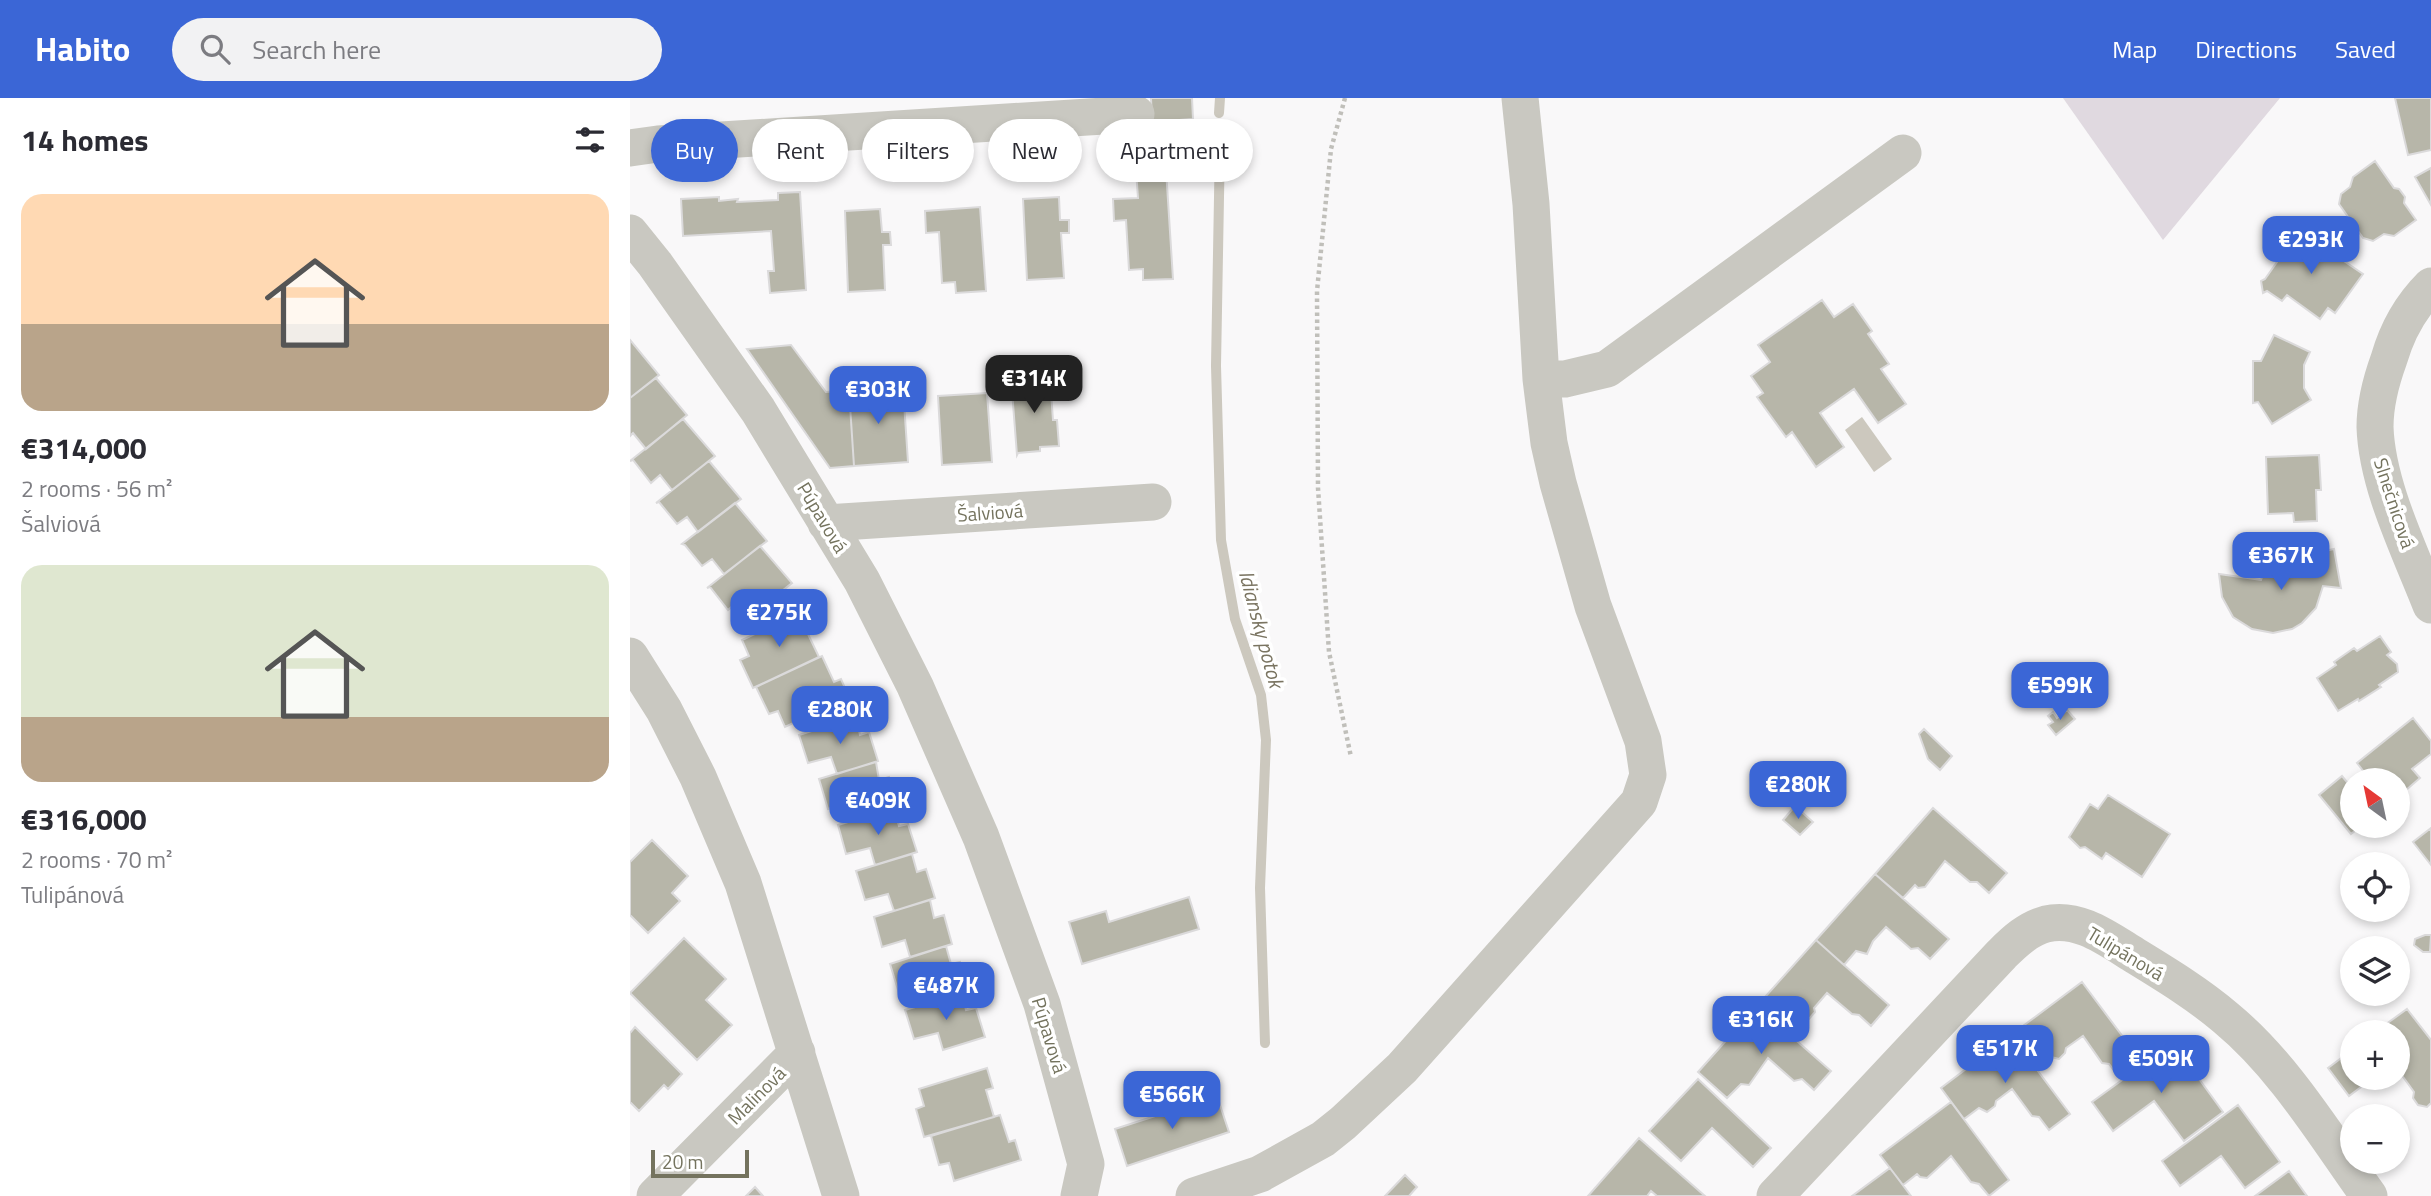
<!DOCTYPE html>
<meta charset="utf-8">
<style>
body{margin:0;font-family:"Titillium Web",sans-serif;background:#f2f2f3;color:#2b2b33;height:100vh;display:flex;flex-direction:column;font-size:26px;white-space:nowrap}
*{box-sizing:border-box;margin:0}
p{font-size:23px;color:#7c7c81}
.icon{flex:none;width:38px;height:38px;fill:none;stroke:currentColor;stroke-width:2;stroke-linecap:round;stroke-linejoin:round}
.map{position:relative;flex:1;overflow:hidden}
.panel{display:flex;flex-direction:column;background:#fff;width:630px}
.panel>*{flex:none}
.hud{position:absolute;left:21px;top:21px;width:665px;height:63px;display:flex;gap:14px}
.needle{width:46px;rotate:327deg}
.tools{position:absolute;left:1710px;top:670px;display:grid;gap:14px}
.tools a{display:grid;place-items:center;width:70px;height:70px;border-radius:50%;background:#fff;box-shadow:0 4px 10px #0003;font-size:35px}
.scale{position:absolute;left:21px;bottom:18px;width:98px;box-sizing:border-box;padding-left:7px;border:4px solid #74735e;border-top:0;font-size:19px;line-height:24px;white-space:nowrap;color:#74735e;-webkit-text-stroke:5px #fff;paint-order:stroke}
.price{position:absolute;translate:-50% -60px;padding:0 16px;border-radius:14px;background:#3b66d6;color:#fff;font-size:23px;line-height:46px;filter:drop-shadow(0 2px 4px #0008)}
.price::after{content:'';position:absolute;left:50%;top:42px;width:21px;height:16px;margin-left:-10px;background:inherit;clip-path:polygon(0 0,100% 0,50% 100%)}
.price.on{background:#222;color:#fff}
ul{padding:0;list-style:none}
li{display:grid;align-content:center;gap:14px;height:371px;padding:0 21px}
li span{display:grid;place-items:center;height:217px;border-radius:21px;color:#555}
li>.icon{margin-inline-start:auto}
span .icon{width:126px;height:126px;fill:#fffc;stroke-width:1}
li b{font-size:30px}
h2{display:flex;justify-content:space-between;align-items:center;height:84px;padding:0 21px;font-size:30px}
.tag{padding:0 24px;border-radius:32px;background:#fff;box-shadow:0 4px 10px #0003;font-size:24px;line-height:63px}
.tag.on{background:#3b66d6;color:#fff}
header{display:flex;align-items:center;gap:42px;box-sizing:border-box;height:98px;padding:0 35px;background:#3b66d6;color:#fff}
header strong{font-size:33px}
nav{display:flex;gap:38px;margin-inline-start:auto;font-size:24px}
.search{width:490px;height:63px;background:#f2f2f3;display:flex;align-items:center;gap:18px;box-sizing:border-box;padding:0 24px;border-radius:38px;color:#7c7c81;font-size:26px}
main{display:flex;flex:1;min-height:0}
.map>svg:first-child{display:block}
.green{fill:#e0d9e0}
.water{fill:#ccc8be}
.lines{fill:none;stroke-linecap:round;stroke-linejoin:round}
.stream{stroke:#ccc8be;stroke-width:10}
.building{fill:#b7b6a9;stroke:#dbdadb;stroke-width:2}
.path{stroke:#c0bfba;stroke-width:4.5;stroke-dasharray:3.5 3.5;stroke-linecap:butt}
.minor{stroke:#c9c8c1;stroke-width:37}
.labels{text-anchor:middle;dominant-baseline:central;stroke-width:7;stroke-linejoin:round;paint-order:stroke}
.street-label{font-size:19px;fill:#74735e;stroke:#fff}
.water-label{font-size:21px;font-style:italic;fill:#7a7461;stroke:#fff}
</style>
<header>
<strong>Habito</strong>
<div class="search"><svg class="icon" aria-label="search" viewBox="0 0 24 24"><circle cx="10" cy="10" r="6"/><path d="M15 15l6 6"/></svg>Search here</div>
<nav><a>Map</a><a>Directions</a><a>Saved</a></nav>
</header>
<main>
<section class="panel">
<h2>14 homes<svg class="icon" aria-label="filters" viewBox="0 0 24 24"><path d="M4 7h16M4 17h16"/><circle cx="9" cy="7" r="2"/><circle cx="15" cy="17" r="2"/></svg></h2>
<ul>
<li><span style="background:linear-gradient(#ffd9b3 60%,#b9a48a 0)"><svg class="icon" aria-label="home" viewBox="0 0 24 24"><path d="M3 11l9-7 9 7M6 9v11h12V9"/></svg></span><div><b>€314,000</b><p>2 rooms · 56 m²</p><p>Šalviová</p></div></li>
<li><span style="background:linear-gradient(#dfe7d0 70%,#b9a48a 0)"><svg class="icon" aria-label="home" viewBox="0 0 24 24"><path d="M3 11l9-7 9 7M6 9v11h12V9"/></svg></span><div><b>€316,000</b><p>2 rooms · 70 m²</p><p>Tulipánová</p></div></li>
</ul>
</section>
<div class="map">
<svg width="1801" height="1098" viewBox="0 0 1801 1098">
<rect width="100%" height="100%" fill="#f9f8f9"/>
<path class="green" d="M1433,0H1650L1533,142Z"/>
<path class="water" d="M1232,319L1262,361L1244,374L1215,332Z"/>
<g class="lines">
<path class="stream" d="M589,15L590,0
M590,43L586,268L591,442L605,521L631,597L636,642L630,790L635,945"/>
</g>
<path class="building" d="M521,0H562L563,21L522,24Z
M1765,0H1801V52L1778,57Z
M1745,63L1764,90L1769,91L1775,99L1774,105L1786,122L1764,138L1754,136L1743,143L1733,140L1709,106L1711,96L1720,89L1723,79Z
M1801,70V107L1785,79Z
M536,71L543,181L513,182V171L499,172L496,122L484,123L483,101L508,100L506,72Z
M170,94L176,192L140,195L138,173H144L141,133L53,138L51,101L89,99V103L108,101L107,104L148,102V95Z
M429,99L430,122H439V135H431L434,180L397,182L393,101Z
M350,109L356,193L326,195L325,184L312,185L309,134L296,135L295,113Z
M250,111L252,134H260L261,147H253L255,192L218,194L215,113Z
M1664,129L1733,176L1705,215L1698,210L1690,221L1657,197L1652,203L1637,193L1633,195L1631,183L1635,181L1654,154L1650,151Z
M1192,202L1204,219L1223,206L1242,233L1238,236L1259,266L1251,271L1276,306L1248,325L1224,291L1190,315L1214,349L1186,369L1162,334L1156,339L1127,299L1133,295L1121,278L1140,264L1128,247Z
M1644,237L1680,254L1674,267V290L1681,302L1642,326L1628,304L1623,305V263H1631Z
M0,242L29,277L0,300Z
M161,247L196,294L219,292L224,368L200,370L117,251Z
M26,280L57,317L16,351L3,335L0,338V300Z
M381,280L383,283L420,280L423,322H427L429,348L410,349V353L388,355L387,357Z
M273,289L278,364L224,368L219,292Z
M357,295L362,364L312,367L308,298Z
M53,321L85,358L42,392L30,377L21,385L3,362L0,363Z
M1689,357L1691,392H1686L1687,423L1664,424L1663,415L1638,416L1636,359Z
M79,363L111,401L68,434L57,419L47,426L29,404L26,405Z
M105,405L137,443L94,476L82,461L72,468L55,447L52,446Z
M130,448L162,485L119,519L107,504L98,512L80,489L77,490Z
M1704,451L1711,490L1693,488L1686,510L1672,525L1662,531L1643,535L1622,531L1603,519L1592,499L1589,476L1631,482L1634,474L1639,471L1648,473L1656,461Z
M175,512L184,531L177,534L189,559L123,590L110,562L119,558L112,542Z
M1750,538L1761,554L1757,557L1767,566L1768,574L1749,587L1751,589L1729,603L1728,601L1708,613L1687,580L1706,567L1704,564L1724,550L1727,553Z
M192,558L204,584L211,581L219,599L155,629L148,613L139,616L126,589Z
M1437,612L1445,621L1426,637L1418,627L1423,624L1418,618L1423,614L1427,620Z
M226,619L230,637L239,634L248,663L207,676L201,659L178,665L169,637Z
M1783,620L1801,643V656L1782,671L1790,680L1768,699V682H1738V679L1727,665Z
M1294,631L1322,658L1310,672L1298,661L1289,636Z
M246,664L249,682L259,679L268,709L226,721L221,704L198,711L189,681Z
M1712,678L1722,690V728H1731L1721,736L1689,697Z
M1478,697L1540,736L1512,779L1476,755L1472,761L1455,749L1450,750L1439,739L1460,706L1468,711Z
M1165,708L1183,724L1170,737L1153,722Z
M264,710L269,728L278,726L287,754L245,767L240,750L216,756L208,727Z
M1303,710L1377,775L1359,795L1347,784H1340L1315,763L1295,789L1288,790L1285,787L1273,800L1245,776Z
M1801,730V767L1783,744Z
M22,742L58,778L42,795L50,803L18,835L0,817V764Z
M282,756L287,774L296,771L305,800L264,813L258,796L235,802L226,773Z
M1245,776L1319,841L1300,861L1288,850L1281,851L1256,829L1243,843L1237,856L1226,853L1214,867L1186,842Z
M559,799L569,831L452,866L439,824L476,813L479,824Z
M300,802L304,820L314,817L322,846L280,859L275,842L252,849L244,819Z
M1795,837H1801L1800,854H1793L1784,847L1785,841Z
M54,840L96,881L76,902L102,927L67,962L0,895Z
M1186,842L1259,907L1241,928L1229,917L1222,916L1197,895L1184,910L1185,914L1178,922H1171L1168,920L1156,934L1127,908Z
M316,848L321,866L330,864L339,892L297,905L292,888L269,895L260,866Z
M1452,884L1511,963L1489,979L1479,966L1472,965L1453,938L1436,950L1435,955L1429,961L1421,959L1418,956L1404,967L1381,937Z
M332,895L336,912L346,910L355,939L313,952L308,935L284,941L275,912Z
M1127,908L1201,973L1184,992L1172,981L1164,983L1138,960L1119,987L1111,986L1097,1000L1068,974Z
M1777,911L1801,942V1005L1797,1009L1788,1007L1783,1000L1784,994L1768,972V934H1745Z
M5,929L52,976L38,991L34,987L9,1013L0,1004V935Z
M1381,937L1440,1016L1419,1032L1409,1019L1402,1018L1382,991L1366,1003L1365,1008L1357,1014L1349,1010L1334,1021L1311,990Z
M1543,945L1593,1014L1554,1043L1524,1003L1483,1033L1462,1004Z
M1722,952V980H1743L1719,998L1698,970Z
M357,970L363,990L356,992L364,1019L294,1039L286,1011L294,1008L289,991Z
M1068,981L1141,1050L1123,1069L1082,1030L1051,1063L1019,1033Z
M587,998L599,1034L497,1068L485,1031Z
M1321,1004L1379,1082L1359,1098L1349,1086L1341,1084L1321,1058L1297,1080L1290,1079L1287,1076L1273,1087L1250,1057Z
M1608,1007L1650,1064L1615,1090L1591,1058L1550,1088L1532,1063Z
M370,1017L379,1044L385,1042L391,1062L324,1083L319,1065L309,1067L301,1038Z
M1009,1040L1075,1098H1027L1021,1093L1017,1098H958Z
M1260,1070L1281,1098H1222Z
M1659,1073L1677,1098H1625Z
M775,1077L787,1089L779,1098H755Z
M125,1089L133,1098H116Z"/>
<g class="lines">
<path class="path" d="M715,0L701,51L687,193L688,390L699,554L721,659"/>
<path class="minor" d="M890,0L901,106L911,281
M0,50L28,46L506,16
M0,135L25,166L128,312L232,483L285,588L351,739L412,906L456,1066L449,1098
M1801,188C1781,208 1767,233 1759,261C1751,283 1745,305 1745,329C1747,388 1780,453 1801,507
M196,425L523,404
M0,558L34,612L68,679L113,785L211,1098
M25,1098L167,955
M564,1098L630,1076L693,1041L713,1025L772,970L1009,704L1018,677L1013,643L963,508L928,385L919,345L911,281H935L977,271L1273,55
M1145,1098L1372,856C1385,843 1398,831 1416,826C1448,818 1478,841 1504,857C1535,876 1568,896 1596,920C1654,968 1695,1037 1739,1098"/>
</g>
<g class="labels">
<g class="street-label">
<text transform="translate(1765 405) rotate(72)">Slnečnicová</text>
<text transform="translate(360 414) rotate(-4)">Šalviová</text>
<text transform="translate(193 419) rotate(59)">Púpavová</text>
<text transform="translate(1496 855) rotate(31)">Tulipánová</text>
<text transform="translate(420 937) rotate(73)">Púpavová</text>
<text transform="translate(126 997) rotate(-45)">Malinová</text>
</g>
<g class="water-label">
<text transform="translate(632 531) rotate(75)">Idiansky potok</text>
</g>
</g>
</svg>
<div class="tools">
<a><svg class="needle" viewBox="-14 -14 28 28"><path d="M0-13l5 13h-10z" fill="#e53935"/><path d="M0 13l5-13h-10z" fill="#7c7c81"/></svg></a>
<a><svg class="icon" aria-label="locate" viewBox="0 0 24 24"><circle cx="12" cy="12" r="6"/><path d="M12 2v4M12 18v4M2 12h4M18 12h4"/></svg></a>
<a><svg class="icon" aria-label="layers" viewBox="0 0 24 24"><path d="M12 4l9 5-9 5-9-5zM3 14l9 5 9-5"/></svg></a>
<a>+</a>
<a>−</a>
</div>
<div class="scale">20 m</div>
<b class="price" style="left:1681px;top:178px">€293K</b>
<b class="price on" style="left:404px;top:317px">€314K</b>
<b class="price" style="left:248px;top:328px">€303K</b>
<b class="price" style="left:1651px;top:494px">€367K</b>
<b class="price" style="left:149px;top:551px">€275K</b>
<b class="price" style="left:1430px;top:624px">€599K</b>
<b class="price" style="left:210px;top:648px">€280K</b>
<b class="price" style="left:1168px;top:723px">€280K</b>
<b class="price" style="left:248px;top:739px">€409K</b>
<b class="price" style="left:316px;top:924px">€487K</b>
<b class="price" style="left:1131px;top:958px">€316K</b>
<b class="price" style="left:1375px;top:987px">€517K</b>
<b class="price" style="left:1531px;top:997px">€509K</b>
<b class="price" style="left:542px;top:1033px">€566K</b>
<div class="hud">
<a class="tag on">Buy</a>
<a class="tag">Rent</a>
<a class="tag">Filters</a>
<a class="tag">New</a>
<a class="tag">Apartment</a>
</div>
</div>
</main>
